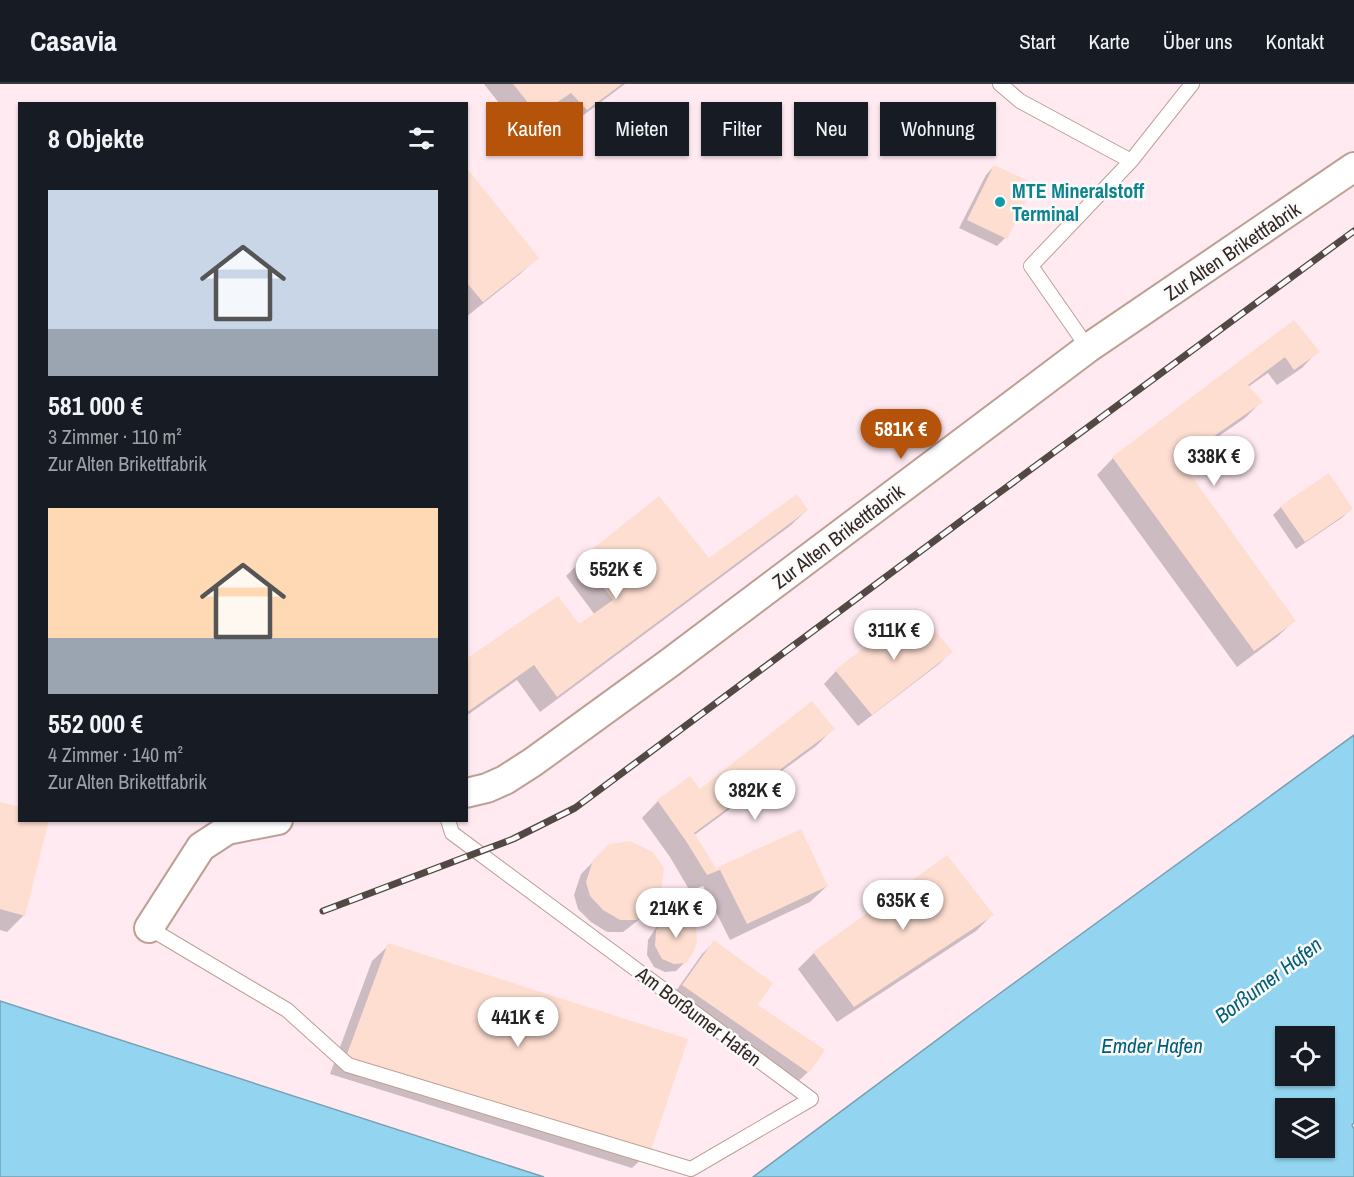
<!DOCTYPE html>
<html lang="de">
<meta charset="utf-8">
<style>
body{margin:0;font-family:"Archivo Narrow",sans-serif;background:#242831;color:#f1f3f6;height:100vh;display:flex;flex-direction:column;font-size:22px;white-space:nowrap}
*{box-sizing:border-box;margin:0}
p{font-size:20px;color:#9ea1a6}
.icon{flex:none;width:33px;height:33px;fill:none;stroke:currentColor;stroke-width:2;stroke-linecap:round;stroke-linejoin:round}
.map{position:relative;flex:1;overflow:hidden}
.drawer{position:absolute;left:18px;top:18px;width:450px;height:720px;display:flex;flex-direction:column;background:#171b24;border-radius:0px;box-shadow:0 2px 4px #0004}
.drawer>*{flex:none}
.guide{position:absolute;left:486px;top:18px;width:570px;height:54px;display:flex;gap:12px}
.fabs{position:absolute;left:1275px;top:942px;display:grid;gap:12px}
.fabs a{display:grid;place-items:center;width:60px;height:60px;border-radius:0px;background:#171b24;box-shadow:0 2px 4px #0004;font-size:30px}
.price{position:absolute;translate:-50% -51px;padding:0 14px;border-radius:21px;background:#fff;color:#222;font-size:20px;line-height:39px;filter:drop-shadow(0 2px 3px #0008)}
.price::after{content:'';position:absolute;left:50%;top:36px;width:18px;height:14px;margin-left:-9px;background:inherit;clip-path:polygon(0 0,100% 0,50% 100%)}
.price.active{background:#b45309;color:#fff}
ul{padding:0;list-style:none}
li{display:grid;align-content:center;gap:12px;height:318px;padding:0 30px}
li span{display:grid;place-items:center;height:186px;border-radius:0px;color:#555}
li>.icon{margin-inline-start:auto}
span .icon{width:108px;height:108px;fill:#fffc;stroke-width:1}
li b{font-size:26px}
h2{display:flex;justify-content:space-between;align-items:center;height:72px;padding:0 30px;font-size:26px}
.chip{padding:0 21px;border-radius:0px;background:#171b24;box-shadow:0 2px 4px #0004;font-size:21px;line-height:54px}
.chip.active{background:#b45309;color:#fff}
header{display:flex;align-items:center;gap:36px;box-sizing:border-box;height:84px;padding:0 30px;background:#171b24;border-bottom:2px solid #363941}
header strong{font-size:28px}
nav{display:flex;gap:33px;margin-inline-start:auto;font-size:21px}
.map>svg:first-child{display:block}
.industrial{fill:#ffeaf1;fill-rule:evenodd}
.water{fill:#93d5f1;stroke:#76a1b3;stroke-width:1.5;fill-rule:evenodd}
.shadow{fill:#0003}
.building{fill:#feded1}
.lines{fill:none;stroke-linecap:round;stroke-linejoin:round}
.lane-casing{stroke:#bd9f94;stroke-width:16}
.street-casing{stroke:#bd9f94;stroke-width:32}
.lane{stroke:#fff;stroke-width:14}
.street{stroke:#fff;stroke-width:28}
.rail-casing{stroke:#524844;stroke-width:7}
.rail{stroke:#fafafa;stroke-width:4.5;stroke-dasharray:14;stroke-linecap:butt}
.culture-dot{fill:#0f9aa8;stroke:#fafafa;stroke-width:2}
.labels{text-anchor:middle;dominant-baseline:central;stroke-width:5;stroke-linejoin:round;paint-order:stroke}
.culture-label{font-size:20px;font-weight:bold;fill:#0d838f;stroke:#fafafa;text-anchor:start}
.street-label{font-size:20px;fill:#332823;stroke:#fafafa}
.water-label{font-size:21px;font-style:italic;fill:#005e78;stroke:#fafafa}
</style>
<header>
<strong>Casavia</strong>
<nav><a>Start</a><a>Karte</a><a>Über uns</a><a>Kontakt</a></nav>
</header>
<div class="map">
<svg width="1354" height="1093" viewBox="0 0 1354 1093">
<rect width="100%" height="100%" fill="#fafafa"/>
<path class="industrial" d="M0,0H1354V651L973,929L753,1093H544L0,917ZM20,20H466V736H20Z"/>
<path class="water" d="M1354,651V1039L1352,1041L1354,1045V1093H753L973,929ZM1286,952H1324V992H1286ZM1286,1024H1324V1064H1286Z
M0,917L544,1093H0Z"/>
<path class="shadow" d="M484,0H625L569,42L554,24L521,47Z
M994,82L1005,154L997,162L959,144L986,91Z
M466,85L537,174L520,190L466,233Z
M1294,238L1318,267L1302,284L1277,301L1268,289L1248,303L1261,318L1245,334L1180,379L1294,537L1277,553L1237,583L1097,391L1113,374Z
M659,415L708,476L807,426L790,442L540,628L517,596L466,632V577L579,542L595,531L566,492L582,476Z
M1281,423L1351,424L1343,433L1296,465L1273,431Z
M915,526L951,568L939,580L858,642L824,600L836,587Z
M833,645L816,662L693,752L715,786L800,747L827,802L810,818L730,856L703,802L690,807L670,773L642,734L658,717L699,707Z
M0,719L24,831L7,848L0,846Z
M610,761L650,824L636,838L623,848H607L591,838L578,825L574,811L581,790Z
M992,831L976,847L837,938L798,885L814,869Z
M666,832L685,878L676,887L665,888L654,883L647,871L648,856L658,841Z
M714,858L756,921L823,966L808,988L795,1000L671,914L702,870Z
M389,861L649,1068L632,1084L330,990L372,877Z"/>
<path class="building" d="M513,0H622L587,26L571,9L538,31Z
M994,81L1035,100L1007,155L967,136Z
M466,83L539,174L483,218L466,198Z
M1294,236L1320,268L1294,286L1285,273L1248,301L1263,318L1180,376L1296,537L1254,567L1112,373Z
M1329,389L1353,425L1305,458L1280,422Z
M797,410L808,426L557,613L534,581L466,629V575L558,512L579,540L613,516L581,474L659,412L709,474Z
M916,524L953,568L872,631L835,586Z
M812,617L835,645L694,749L716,784L801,745L828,802L747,840L720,786L707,791L686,757L657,716L690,692L700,705Z
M0,718L20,723V736H49L25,832L0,825Z
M630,757L653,768L664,784L662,802L651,825L637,836H620L603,826L590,812L586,798L593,776L609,760Z
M947,771L994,831L854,923L813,868Z
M666,830L687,835L696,844L697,857L694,867L686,879L674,880L662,875L655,862L656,846Z
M714,856L773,899L758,921L825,966L809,989L682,901Z
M388,859L688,955L650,1069L346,973Z"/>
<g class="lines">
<defs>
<path id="lane" d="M1000,0L1020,17L1131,77
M1088,264L1031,182L1131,77L1192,0
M149,844L287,926L348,981L691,1085L811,1015L452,749L448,736"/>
<path id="street" d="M466,709L487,704L505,696L533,678L668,580L1088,264L1354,83
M149,844L201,763L227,746L278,736"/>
</defs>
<use href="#lane" class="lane-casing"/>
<use href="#street" class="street-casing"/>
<use href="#lane" class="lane"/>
<use href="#street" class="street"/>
<defs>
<path id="rail" d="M323,827L513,755L575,724L996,411L1354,147"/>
</defs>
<use href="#rail" class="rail-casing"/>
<use href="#rail" class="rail"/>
</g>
<circle class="culture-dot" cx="1000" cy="118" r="6"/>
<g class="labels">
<g class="culture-label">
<text x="1012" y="106">MTE Mineralstoff<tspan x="1012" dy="23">Terminal</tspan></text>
</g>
<g class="street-label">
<text transform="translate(1232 167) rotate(-34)">Zur Alten Brikettfabrik</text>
<text transform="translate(838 452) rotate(-37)">Zur Alten Brikettfabrik</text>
<text transform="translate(699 932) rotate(37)">Am Borßumer Hafen</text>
</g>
<g class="water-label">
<text transform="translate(1268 896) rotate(-37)">Borßumer Hafen</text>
<text x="1152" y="961">Emder Hafen</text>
</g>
</g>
</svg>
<div class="fabs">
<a><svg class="icon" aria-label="locate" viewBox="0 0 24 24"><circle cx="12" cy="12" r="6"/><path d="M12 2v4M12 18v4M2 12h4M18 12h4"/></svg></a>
<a><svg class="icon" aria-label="layers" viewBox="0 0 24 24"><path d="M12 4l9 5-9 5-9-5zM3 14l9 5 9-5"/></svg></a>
</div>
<b class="price active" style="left:901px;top:376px">581K €</b>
<b class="price" style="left:1214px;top:403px">338K €</b>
<b class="price" style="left:616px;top:516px">552K €</b>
<b class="price" style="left:894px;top:577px">311K €</b>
<b class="price" style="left:755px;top:737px">382K €</b>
<b class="price" style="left:903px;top:847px">635K €</b>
<b class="price" style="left:676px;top:855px">214K €</b>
<b class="price" style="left:518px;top:964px">441K €</b>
<div class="guide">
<a class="chip active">Kaufen</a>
<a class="chip">Mieten</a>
<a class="chip">Filter</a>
<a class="chip">Neu</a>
<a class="chip">Wohnung</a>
</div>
<section class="drawer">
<h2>8 Objekte<svg class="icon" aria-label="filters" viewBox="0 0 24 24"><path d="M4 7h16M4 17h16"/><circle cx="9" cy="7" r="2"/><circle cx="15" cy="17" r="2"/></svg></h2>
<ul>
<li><span style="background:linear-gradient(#c9d6e8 75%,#9aa5b1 0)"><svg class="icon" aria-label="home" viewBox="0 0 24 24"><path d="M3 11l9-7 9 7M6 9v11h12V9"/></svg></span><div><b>581 000 €</b><p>3 Zimmer · 110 m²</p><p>Zur Alten Brikettfabrik</p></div></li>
<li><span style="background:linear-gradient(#ffd9b3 70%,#9aa5b1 0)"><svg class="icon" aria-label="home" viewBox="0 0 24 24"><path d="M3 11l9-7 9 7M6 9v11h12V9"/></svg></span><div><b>552 000 €</b><p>4 Zimmer · 140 m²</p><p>Zur Alten Brikettfabrik</p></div></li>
</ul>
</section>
</div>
